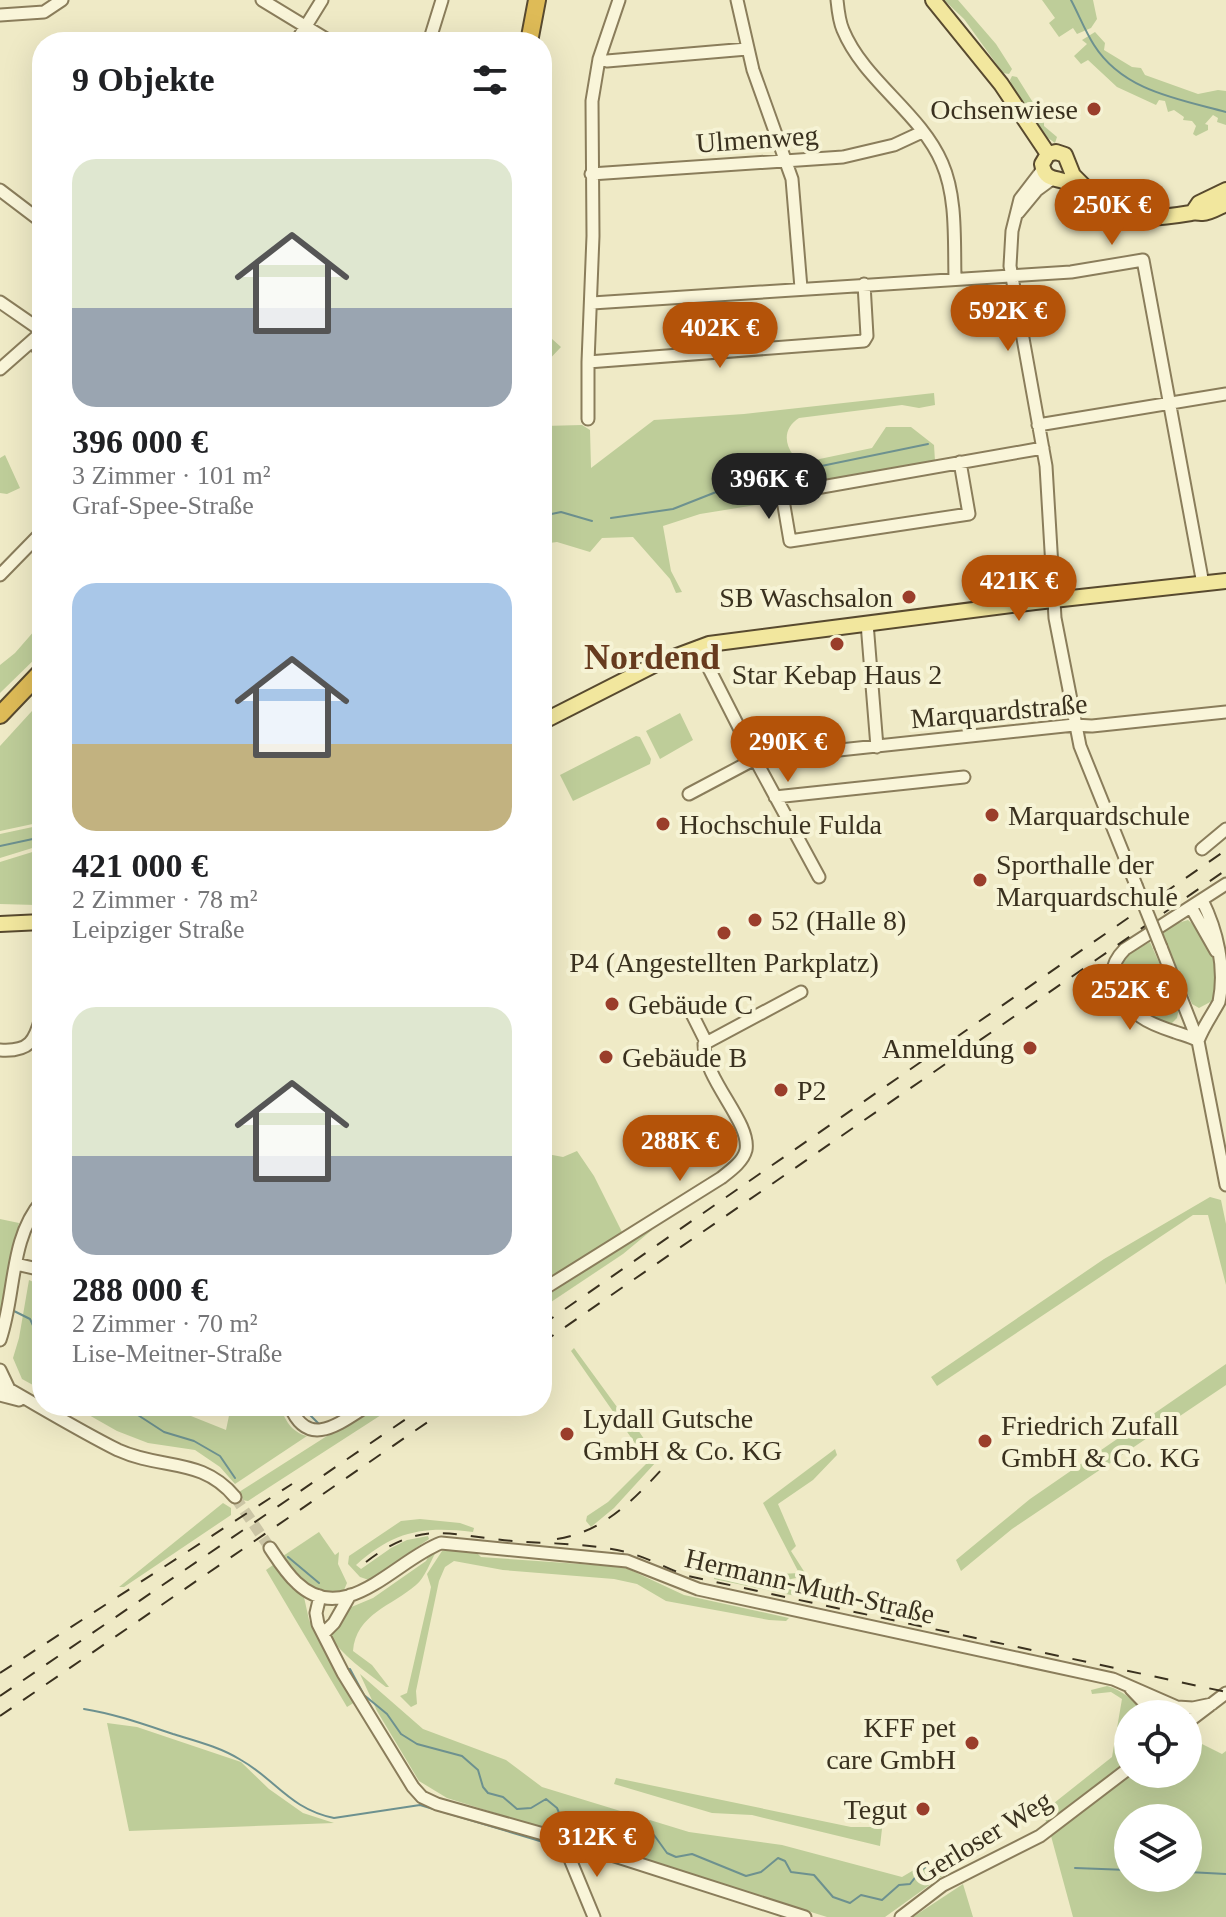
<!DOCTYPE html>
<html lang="de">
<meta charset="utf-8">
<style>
body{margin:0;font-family:"Times New Roman",serif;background:#f2f2f2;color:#202124;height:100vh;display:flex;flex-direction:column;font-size:30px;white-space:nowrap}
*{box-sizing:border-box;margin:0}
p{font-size:26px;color:#757577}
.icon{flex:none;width:44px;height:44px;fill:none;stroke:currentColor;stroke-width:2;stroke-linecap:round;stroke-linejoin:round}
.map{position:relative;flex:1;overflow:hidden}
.panel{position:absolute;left:32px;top:32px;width:520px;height:1384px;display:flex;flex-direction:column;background:#fff;border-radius:32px;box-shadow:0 8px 32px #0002}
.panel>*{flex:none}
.tools{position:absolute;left:1114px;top:1700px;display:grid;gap:16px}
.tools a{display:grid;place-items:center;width:88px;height:88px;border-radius:50%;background:#fff;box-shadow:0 8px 32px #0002;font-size:40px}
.price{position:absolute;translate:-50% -68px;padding:0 18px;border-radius:28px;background:#b45309;color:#fff;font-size:26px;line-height:52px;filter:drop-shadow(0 2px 4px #0008)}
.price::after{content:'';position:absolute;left:50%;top:48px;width:24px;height:18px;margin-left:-12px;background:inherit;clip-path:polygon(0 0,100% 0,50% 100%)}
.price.selected{background:#222;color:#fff}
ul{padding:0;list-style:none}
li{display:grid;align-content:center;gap:16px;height:424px;padding:0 40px}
li span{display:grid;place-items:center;height:248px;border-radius:24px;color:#555}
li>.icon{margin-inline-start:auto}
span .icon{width:144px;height:144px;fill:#fffc;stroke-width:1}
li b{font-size:34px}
h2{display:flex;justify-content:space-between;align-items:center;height:96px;padding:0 40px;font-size:34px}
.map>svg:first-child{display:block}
.green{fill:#becd99;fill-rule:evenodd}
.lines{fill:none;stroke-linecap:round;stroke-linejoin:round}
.stream{stroke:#6d918f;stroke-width:2}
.minor-tunnel{stroke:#cbc5a5;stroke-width:11;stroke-dasharray:11 5.5;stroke-linecap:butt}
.minor-casing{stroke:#8a7d5b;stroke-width:15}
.major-casing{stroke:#584a2f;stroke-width:18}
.highway-casing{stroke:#584a2f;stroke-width:20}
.minor{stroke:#f9f5d9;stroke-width:11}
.major{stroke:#f2e79e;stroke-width:14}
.highway{stroke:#debb57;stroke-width:16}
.rail{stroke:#3a311f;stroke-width:2;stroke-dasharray:14 14;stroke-linecap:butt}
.minor-bridge-casing{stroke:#8a7d5b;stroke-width:15;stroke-linecap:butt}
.minor-bridge{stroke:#f9f5d9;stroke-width:11}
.poi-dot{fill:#9a3e2b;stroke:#f6f3d5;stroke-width:3}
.labels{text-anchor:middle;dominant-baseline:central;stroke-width:8;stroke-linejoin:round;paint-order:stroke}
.poi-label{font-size:28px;fill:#3a311f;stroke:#f6f3d5;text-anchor:start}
.street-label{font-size:28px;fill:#3a311f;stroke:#f6f3d5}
.district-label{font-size:36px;font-weight:bold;fill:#673b1e;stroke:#f6f3d5}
</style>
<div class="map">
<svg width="1226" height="1917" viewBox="0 0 1226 1917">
<rect width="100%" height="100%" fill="#efeac6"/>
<path class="green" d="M944,0H958L996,44L1012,69L1009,74L1003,73L964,19Z
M1042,0H1093L1097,19L1091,28L1077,34L1073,28L1059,37L1049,23L1055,18Z
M1095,32L1105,43L1104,50L1132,67L1141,68L1145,75L1198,94L1218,90L1226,91V125L1217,122L1218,118L1213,115L1205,124L1208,125V130L1196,136L1193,134L1196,126L1192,121L1183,120L1184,117L1174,110L1168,112L1165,101L1159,100L1156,105L1117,87L1088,60L1081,64L1074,56L1087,44L1082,40Z
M1012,76L1017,77L1044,120V126L1057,137L1055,143L1048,138L1012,87L1010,80Z
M542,330L561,347L544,365V426L582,425L590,430L591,468L654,420L744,414L934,393L935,405L919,408L902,405L799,418C785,427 783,441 793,455L810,461L872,448L886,427H911L934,445L935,461L760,492L762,504L700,514L663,526L671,571L682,592L676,593L670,579L633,537L602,538L590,552L557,542L542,544Z
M5,455L20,488L7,494L0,493V458Z
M42,622V652L0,693V665L15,653Z
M42,700V822L0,831V746Z
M680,713L693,740L660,759L646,731Z
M636,736L640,737L651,759L650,764L573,801L560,775Z
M42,825V845L0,858V834Z
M42,849V879L34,880L36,905L0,904V862Z
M1188,920C1213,942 1225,967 1214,1000L1199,1008L1192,1004L1162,932L1168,926Z
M1150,942L1179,1008L1177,1018L1172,1023C1141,1022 1129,999 1119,973L1124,956Z
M577,1151L594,1176L622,1232L542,1286V1153L563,1157Z
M1210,1197L1221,1200L1226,1224V1285L1208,1215H1193L937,1386L931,1377L1104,1259Z
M0,1219L19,1223L6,1282L5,1313L0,1312Z
M652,1224V1230L623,1254L542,1308V1296L623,1245Z
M29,1280L40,1285L42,1288V1390L22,1379L13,1358L19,1338Z
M574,1348L617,1407L623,1408L655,1455L656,1462L614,1508L591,1527L586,1521L587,1516L608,1502L648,1462L571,1351Z
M1226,1364V1385L1012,1529L961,1571L956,1560L1030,1499Z
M73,1406H166L226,1430L231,1406H280C285,1420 291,1432 307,1436L235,1484L220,1467L195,1450L148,1443L117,1431Z
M374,1406H395L248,1501L242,1500L239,1492Z
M835,1449L837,1455L813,1480L778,1504L796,1546L791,1551L807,1576L791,1579L793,1588L813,1584L817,1593L815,1600L714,1579V1575L729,1577L799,1573L763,1503Z
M223,1503L231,1508V1515L124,1587H119Z
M420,1519L460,1523L474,1528L473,1532C423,1526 394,1531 356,1565L361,1569L391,1548L407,1540L428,1536L429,1539L369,1580L360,1577L348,1564L349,1556L401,1521Z
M319,1532L335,1555L339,1552L338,1564L347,1583L344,1590C315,1599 297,1577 283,1556Z
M449,1550L477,1553L481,1557L624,1567L684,1595L789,1618L786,1621L769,1620L666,1601L637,1584L614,1579L503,1570L454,1561L445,1567L439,1581L416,1691L417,1704L411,1707L400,1696L407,1693L429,1597L431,1587L427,1574L442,1551Z
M436,1552C430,1562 425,1578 416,1585C392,1606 356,1614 353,1651L372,1665L389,1687H386C365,1671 342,1656 328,1633L337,1628L349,1608L373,1598L426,1561L429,1555Z
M273,1565L304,1597L309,1620L355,1702L347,1707L266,1570Z
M360,1674L423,1729L506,1760L542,1787L689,1832L782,1845L902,1877L929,1861L952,1869L885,1917H827L447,1798L419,1781L377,1711Z
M1107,1686C1123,1690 1135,1702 1146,1714H1128V1760L1053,1821L1046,1822L1044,1811L1112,1757L1122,1699L1111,1692L1092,1694L1091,1690Z
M107,1723L137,1727L241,1762L269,1789L303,1813L334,1823L129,1831Z
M1188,1737L1222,1754L1226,1751V1917H1073L1051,1836L1131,1774H1188ZM1188,1818V1878H1128V1818Z
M616,1778L851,1827H871L878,1818L883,1820L880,1846L752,1815L712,1813L614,1784Z
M963,1884L973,1917H913Z"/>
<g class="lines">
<path class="stream" d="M1071,0C1079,15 1085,31 1094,45C1123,91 1178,99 1226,112
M542,516L561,512L592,521
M611,518L673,509L739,483L928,444
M0,846L42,837
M12,1310L30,1319L42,1345
M124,1406L164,1432L194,1441L220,1456L235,1478
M301,1406L319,1424
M288,1557L319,1583
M350,1669L364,1695L387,1714L401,1734L417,1744L462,1756L478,1770L483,1787L488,1793L503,1797L517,1809L531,1808L546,1799L557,1808L564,1825L572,1828C589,1823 597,1828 610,1839L638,1833L654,1835L667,1853L676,1857L692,1854L746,1876L761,1872L778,1858L785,1861L791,1872L814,1875L833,1897L850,1903L861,1895L882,1900L899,1885L910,1884L921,1870L931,1864
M84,1709C115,1714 143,1724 173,1734C196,1741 220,1747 241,1760C276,1780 290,1809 334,1818L420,1805L553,1845
M1075,1868L1128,1870
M1188,1872L1226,1874"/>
<path class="minor-tunnel" d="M235,1497L270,1548"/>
<defs>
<path id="minor" d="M262,0L331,42
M737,0L753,70L792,179L801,288
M837,0C838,10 839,21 843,30C864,81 920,112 942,163C957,197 954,241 955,278
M0,15L44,12L62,0
M296,42L322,0
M429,42L442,0
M599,59L607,61L747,49
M1043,169L1020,199L1012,231L1010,266L1046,466L1055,618L1080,746L1136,885
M591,174L843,157L894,145L922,132
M0,190L42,222
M1018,213L1037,190L1052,179
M0,302L42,331
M592,303L1071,272L1143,260L1203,584
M33,341L42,355
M588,362L864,341L867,336L864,284
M0,369L42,332
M588,419V362L593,236L592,101L599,59L619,0
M1038,425L1226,394
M960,462L969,514L790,541L782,494L1043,448
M0,575L42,532
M867,623L877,747
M698,647L755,759L819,877
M689,794L755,759L1074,725L1092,726L1226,712
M775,797L964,777
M1202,849L1226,829
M1191,907L1216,951
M1161,947L1198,1041L1226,1185
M691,1012L706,1042
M1198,1041C1191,1036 1183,1035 1175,1032C1144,1022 1134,1016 1117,988C1109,974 1113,961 1125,949L1226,884
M1198,1041C1203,1027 1212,1015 1219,1002C1226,968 1217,930 1202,900
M0,1050C30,1052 35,1041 42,1014
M16,1264L42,1270
M542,1290L721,1178C730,1171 743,1162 746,1150C751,1122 704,1080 704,1044L801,992
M0,1340C16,1294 9,1239 42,1201
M0,1370L9,1389
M0,1384C39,1406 78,1430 118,1450C162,1470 202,1457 235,1497
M0,1395L19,1400
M290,1406C308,1450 340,1423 367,1406
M270,1548C278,1560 286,1573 297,1583C345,1629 397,1559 441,1543L627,1561L698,1589L1113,1679L1177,1707L1193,1708L1212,1704
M320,1596L316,1613L318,1624L343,1673L413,1787L422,1797L437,1804L568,1841L805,1917
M323,1634L334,1623L350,1595
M1131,1689L1155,1714
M1188,1722L1226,1693
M568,1841L565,1847L594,1917
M901,1917L943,1885L1040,1836L1128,1769"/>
<path id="major" d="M933,0L1001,84L1048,154
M1048,154L1042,164C1045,183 1058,176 1070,184C1078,189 1085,199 1094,203C1133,221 1149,220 1191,213C1195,212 1199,213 1203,213C1210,213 1219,207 1226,204
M1048,154L1056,152L1065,155L1073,175L1086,188
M1193,212L1199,203L1226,190
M542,722L658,663L709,644L1035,602L1226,581
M0,924L42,922"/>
<path id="highway" d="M529,42L537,0
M0,715L42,671"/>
</defs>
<use href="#minor" class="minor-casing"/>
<use href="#major" class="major-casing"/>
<use href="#highway" class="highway-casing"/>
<use href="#minor" class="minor"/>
<use href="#major" class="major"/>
<use href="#highway" class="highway"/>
<path class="rail" d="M542,1325L1226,850
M542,1343L1226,870
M557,1539C608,1531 640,1493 672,1458
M366,1562C423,1518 450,1536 513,1541C552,1544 592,1543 630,1553C650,1559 668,1569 688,1576L1226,1692
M0,1673L292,1484
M0,1696L425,1406
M0,1716L451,1406"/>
<defs>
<path id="minor-bridge" d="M1136,885L1161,947"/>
</defs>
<use href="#minor-bridge" class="minor-bridge-casing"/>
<use href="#minor-bridge" class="minor-bridge"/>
</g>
<g class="poi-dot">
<circle cx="1094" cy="109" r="8"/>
<circle cx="909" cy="597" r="8"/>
<circle cx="837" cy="644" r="8"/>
<circle cx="992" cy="815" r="8"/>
<circle cx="663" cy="824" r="8"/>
<circle cx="980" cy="880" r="8"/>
<circle cx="755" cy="920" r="8"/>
<circle cx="724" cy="933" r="8"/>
<circle cx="612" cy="1004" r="8"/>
<circle cx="1030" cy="1048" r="8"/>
<circle cx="606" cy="1057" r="8"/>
<circle cx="781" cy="1090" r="8"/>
<circle cx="567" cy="1434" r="8"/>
<circle cx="985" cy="1441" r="8"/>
<circle cx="972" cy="1743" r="8"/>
<circle cx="923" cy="1809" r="8"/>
</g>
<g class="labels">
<g class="poi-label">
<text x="1078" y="109" text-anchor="end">Ochsenwiese</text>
<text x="893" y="597" text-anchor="end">SB Waschsalon</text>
<text x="837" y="674" text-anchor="middle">Star Kebap Haus 2</text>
<text x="1008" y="815">Marquardschule</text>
<text x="679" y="824">Hochschule Fulda</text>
<text x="996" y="864">Sporthalle der<tspan x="996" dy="32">Marquardschule</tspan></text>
<text x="771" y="920">52 (Halle 8)</text>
<text x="724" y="962" text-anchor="middle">P4 (Angestellten Parkplatz)</text>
<text x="628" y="1004">Gebäude C</text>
<text x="1014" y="1048" text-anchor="end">Anmeldung</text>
<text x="622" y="1057">Gebäude B</text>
<text x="797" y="1090">P2</text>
<text x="583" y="1418">Lydall Gutsche<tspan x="583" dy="32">GmbH &amp; Co. KG</tspan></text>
<text x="1001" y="1425">Friedrich Zufall<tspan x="1001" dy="32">GmbH &amp; Co. KG</tspan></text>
<text x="956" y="1727" text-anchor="end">KFF pet<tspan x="956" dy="32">care GmbH</tspan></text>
<text x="907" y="1809" text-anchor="end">Tegut</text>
</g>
<g class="street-label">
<text transform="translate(757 139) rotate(-4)">Ulmenweg</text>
<text transform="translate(999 711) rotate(-5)">Marquardstraße</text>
<text transform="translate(810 1586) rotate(13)">Hermann-Muth-Straße</text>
<text transform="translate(983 1837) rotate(-31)">Gerloser Weg</text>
</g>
<g class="district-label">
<text x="652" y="657">Nordend</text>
</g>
</g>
</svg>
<div class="tools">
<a><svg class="icon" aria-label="locate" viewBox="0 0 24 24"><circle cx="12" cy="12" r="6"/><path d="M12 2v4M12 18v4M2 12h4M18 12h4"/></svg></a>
<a><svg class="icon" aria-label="layers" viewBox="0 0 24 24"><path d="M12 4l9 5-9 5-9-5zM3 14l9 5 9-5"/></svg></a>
</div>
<b class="price" style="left:1112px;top:247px">250K €</b>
<b class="price" style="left:1008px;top:353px">592K €</b>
<b class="price" style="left:720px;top:370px">402K €</b>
<b class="price selected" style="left:769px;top:521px">396K €</b>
<b class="price" style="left:1019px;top:623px">421K €</b>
<b class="price" style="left:788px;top:784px">290K €</b>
<b class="price" style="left:1130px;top:1032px">252K €</b>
<b class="price" style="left:680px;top:1183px">288K €</b>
<b class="price" style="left:597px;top:1879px">312K €</b>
<section class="panel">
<h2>9 Objekte<svg class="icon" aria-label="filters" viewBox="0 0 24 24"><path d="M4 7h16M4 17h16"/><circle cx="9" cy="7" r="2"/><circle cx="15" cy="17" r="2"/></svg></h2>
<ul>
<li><span style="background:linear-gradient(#dfe7d0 60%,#9aa5b1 0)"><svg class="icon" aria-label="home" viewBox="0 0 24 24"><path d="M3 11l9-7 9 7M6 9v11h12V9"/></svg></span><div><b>396 000 €</b><p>3 Zimmer · 101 m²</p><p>Graf-Spee-Straße</p></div></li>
<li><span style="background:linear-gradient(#a9c7e8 65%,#c2b280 0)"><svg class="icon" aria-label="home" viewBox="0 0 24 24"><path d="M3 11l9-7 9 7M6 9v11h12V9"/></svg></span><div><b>421 000 €</b><p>2 Zimmer · 78 m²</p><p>Leipziger Straße</p></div></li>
<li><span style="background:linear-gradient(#dfe7d0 60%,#9aa5b1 0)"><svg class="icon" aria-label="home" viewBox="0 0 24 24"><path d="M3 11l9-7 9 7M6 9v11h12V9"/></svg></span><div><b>288 000 €</b><p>2 Zimmer · 70 m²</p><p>Lise-Meitner-Straße</p></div></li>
</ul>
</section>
</div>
